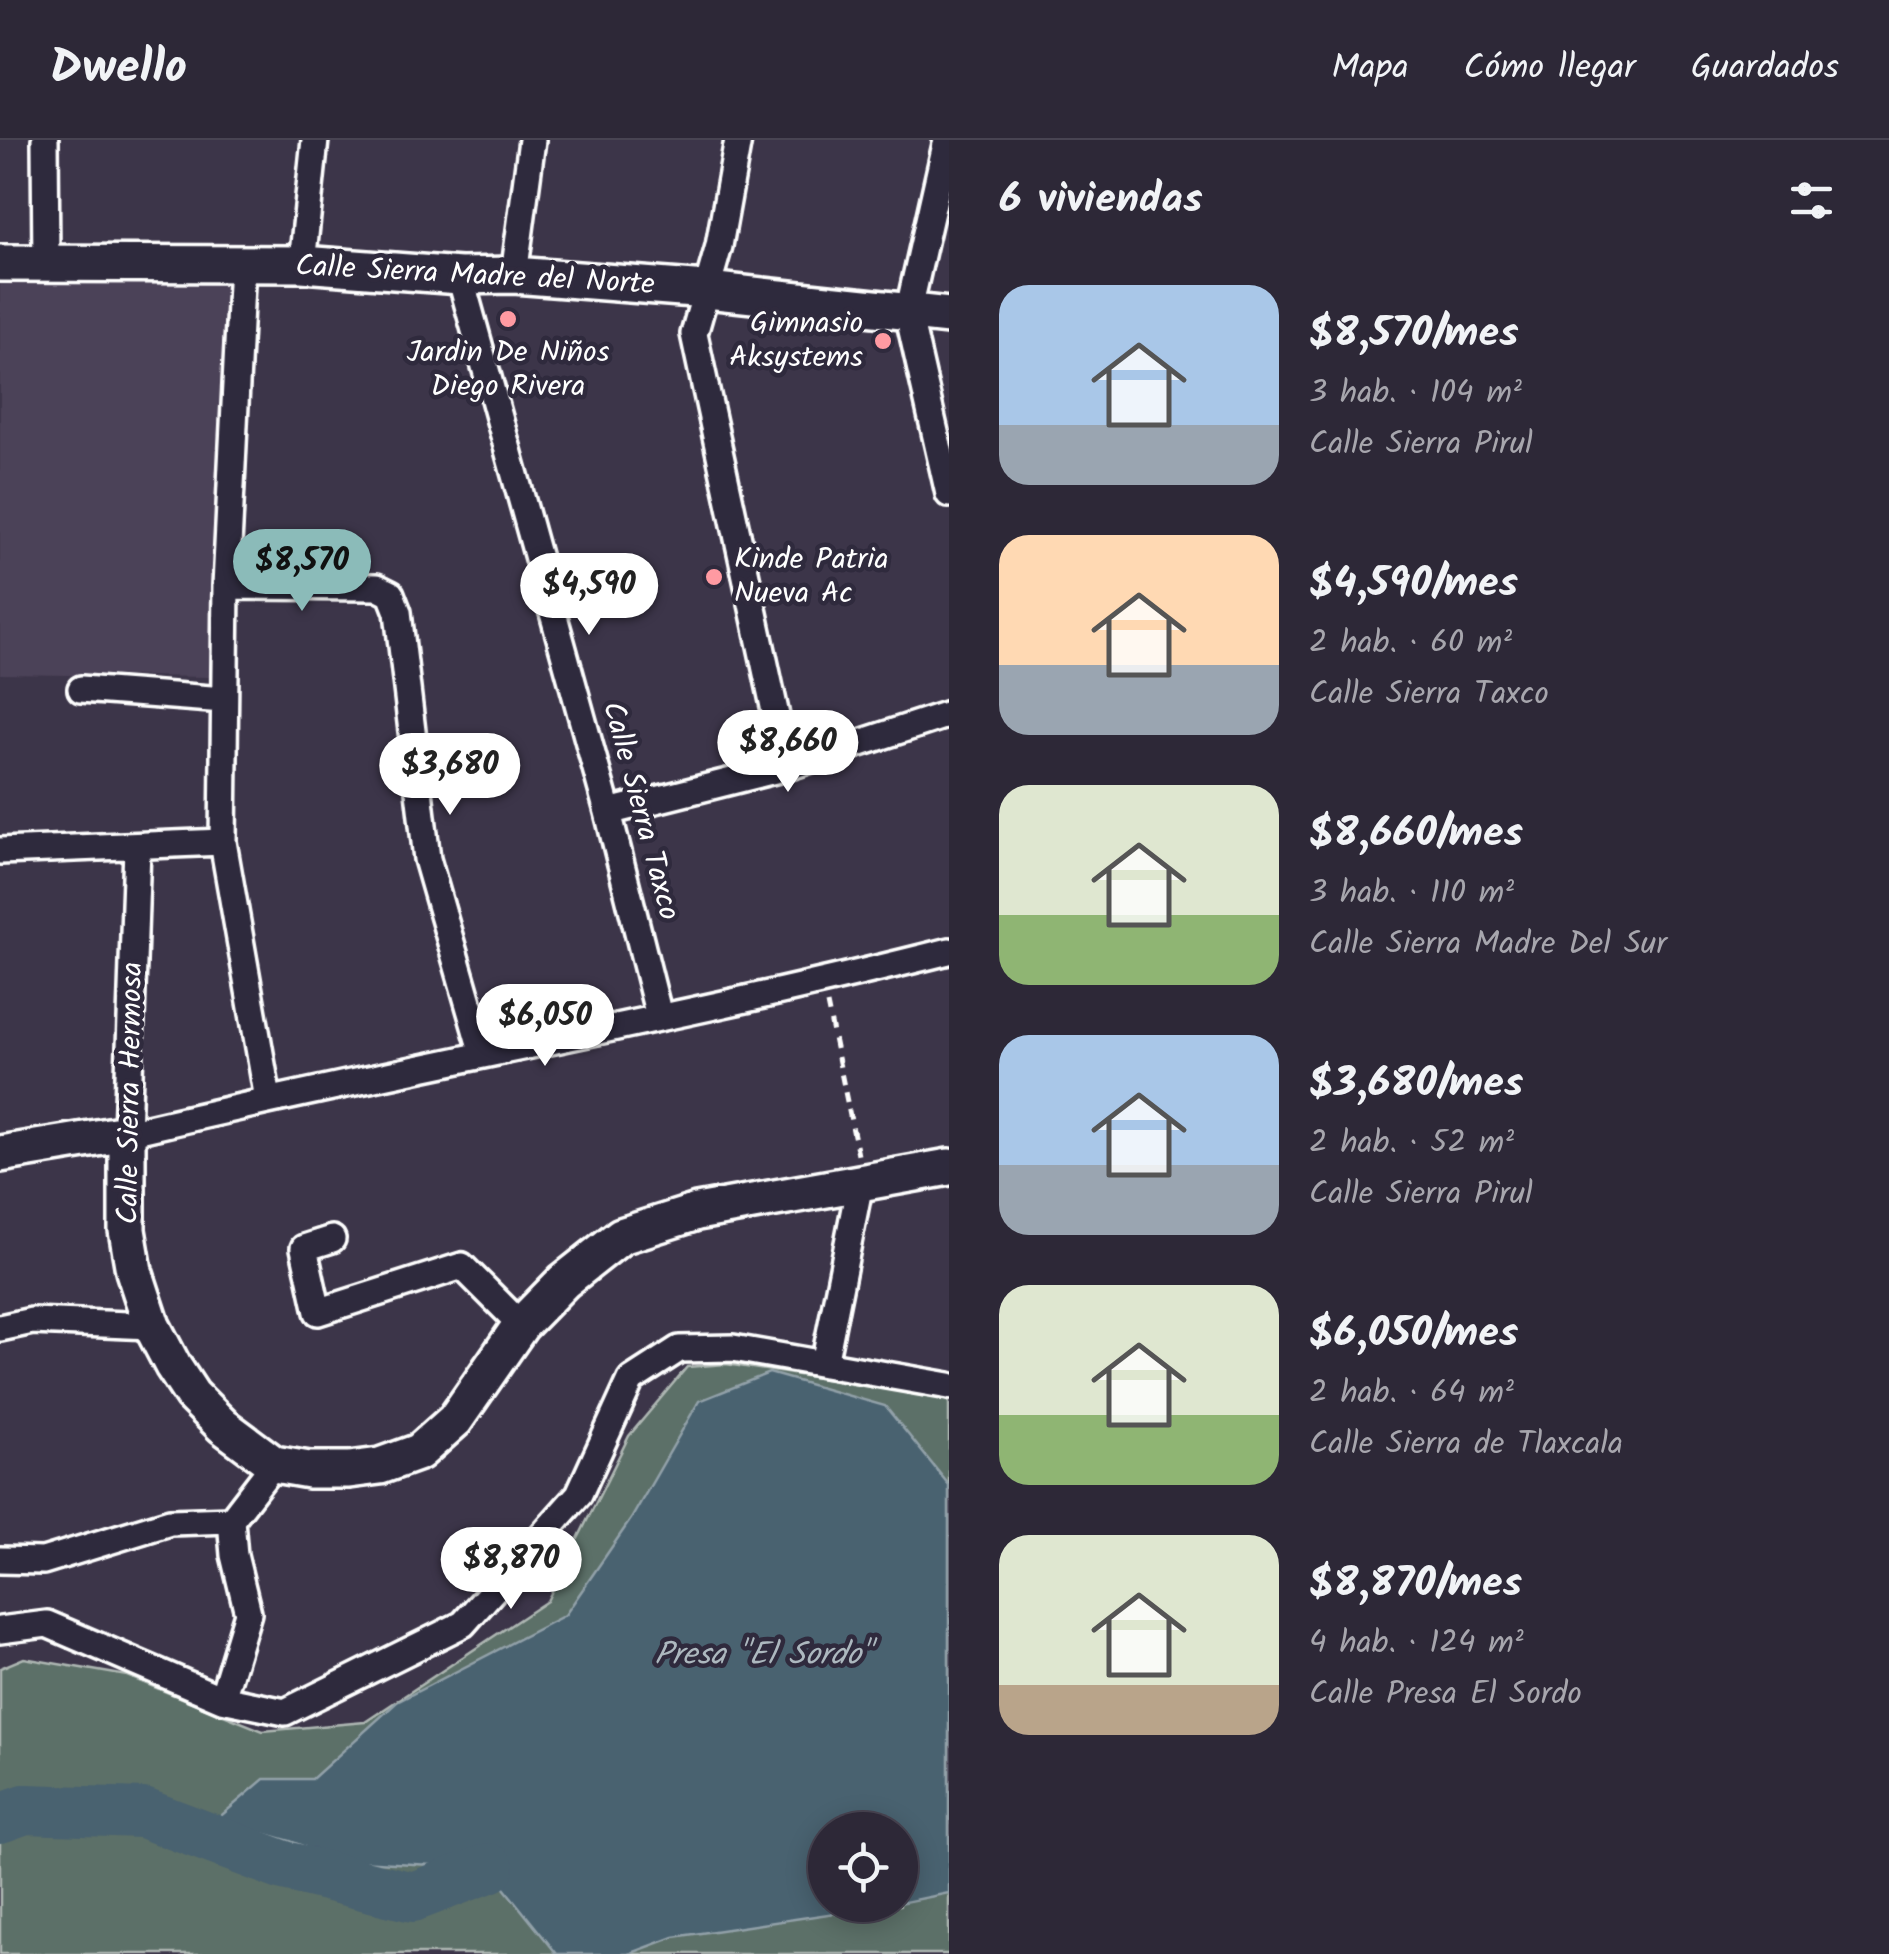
<!DOCTYPE html>
<html lang="es">
<meta charset="utf-8">
<style>
body{margin:0;font-family:Kalam,sans-serif;background:#35303f;color:#f1f3f6;height:100vh;display:flex;flex-direction:column;font-size:38px;white-space:nowrap}
*{box-sizing:border-box;margin:0}
p{font-size:32px;color:#a7a6ad}
.icon{flex:none;width:55px;height:55px;fill:none;stroke:currentColor;stroke-width:2;stroke-linecap:round;stroke-linejoin:round}
.map{position:relative;flex:1;overflow:hidden}
.drawer{display:flex;flex-direction:column;background:#2d2837;width:940px}
.drawer>*{flex:none}
.fabs{position:absolute;left:808px;top:1672px;display:grid;gap:20px}
.fabs a{display:grid;place-items:center;width:110px;height:110px;border-radius:50%;background:#2d2837;box-shadow:0 5px 25px #0003,0 0 0 2px #484452;font-size:50px}
.price{position:absolute;translate:-50% -85px;padding:0 22px;border-radius:35px;background:#fff;color:#222;font-size:32px;line-height:65px;filter:drop-shadow(0 2px 5px #0008)}
.price::after{content:'';position:absolute;left:50%;top:60px;width:30px;height:22px;margin-left:-15px;background:inherit;clip-path:polygon(0 0,100% 0,50% 100%)}
.price.on{background:#8bbbb9;color:#111}
ul{padding:0;list-style:none}
li{display:flex;align-items:center;gap:30px;height:250px;padding:0 50px}
li span{display:grid;place-items:center;flex:none;width:280px;height:200px;border-radius:30px;color:#555}
li>.icon{margin-inline-start:auto}
span .icon{width:120px;height:120px;fill:#fffc;stroke-width:1}
li b{font-size:42px}
h2{display:flex;justify-content:space-between;align-items:center;height:120px;padding:0 50px;font-size:42px}
header{display:flex;align-items:center;gap:60px;box-sizing:border-box;height:140px;padding:0 50px;background:#2d2837;border-bottom:2px solid #484452}
header strong{font-size:48px}
nav{display:flex;gap:55px;margin-inline-start:auto;font-size:35px}
main{display:flex;flex:1;min-height:0}
.map>svg:first-child{display:block}
.built{fill:#4c4258}
.green{fill:#5c6f67;stroke:#aeb7b3;stroke-width:2.5;fill-rule:evenodd}
.water{fill:#496270;stroke:#92a1a9;stroke-width:2.5}
.lines{fill:none;stroke-linecap:round;stroke-linejoin:round}
.river{stroke:#496270;stroke-width:50}
.street-casing{stroke:#fff;stroke-width:32}
.secondary-casing{stroke:#fff;stroke-width:42}
.path{stroke:#fff;stroke-width:5;stroke-dasharray:10 8;stroke-linecap:butt}
.street{stroke:#2f2a3d;stroke-width:25}
.secondary{stroke:#2f2a3d;stroke-width:35}
.poi-dot{fill:#ff9aa2;stroke:#2f2a3d;stroke-width:4}
.labels{text-anchor:middle;dominant-baseline:central;stroke-width:9;stroke-linejoin:round;paint-order:stroke}
.street-label{font-size:30px;fill:#fff;stroke:#2f2a3d}
.poi-label{font-size:30px;fill:#fff;stroke:#2f2a3d;text-anchor:end}
.water-label{font-size:32px;font-style:italic;fill:#adb8bf;stroke:#2f2a3d}
</style>
<header>
<strong>Dwello</strong>
<nav><a>Mapa</a><a>Cómo llegar</a><a>Guardados</a></nav>
</header>
<main>
<div class="map">
<svg width="949" height="1814" viewBox="0 0 949 1814">
<rect width="100%" height="100%" fill="#3c3549"/>
<filter id="ink" filterUnits="userSpaceOnUse"><feTurbulence type="fractalNoise" baseFrequency=".01" numOctaves="2"/><feDisplacementMap in="SourceGraphic" scale="20" xChannelSelector="R" yChannelSelector="G"/><feConvolveMatrix kernelMatrix="1 2 1 2 8 2 1 2 1" color-interpolation-filters="sRGB"/></filter>
<g filter="url(#ink)">
<path class="built" d="M0,138L228,139L212,537L0,534Z"/>
<path class="green" d="M726,1224L949,1258V1814H0V1528L24,1518L127,1536L263,1591L365,1582L547,1461L629,1296L687,1227ZM825,1690H900V1765H825Z"/>
<path class="water" d="M769,1233L885,1266L949,1345V1753L900,1763V1690H825V1765H889L674,1797L629,1814H557L488,1728L338,1720L290,1701L216,1680L264,1639H312L397,1562L565,1475L631,1379L699,1261Z"/>
<g class="lines">
<path class="river" d="M0,1678L25,1669L143,1673L284,1726L413,1757L489,1728"/>
<defs>
<path id="street" d="M45,0L46,124
M738,0L719,106L694,194L787,627
M947,0L908,173L949,354
M242,124L226,446L223,702L268,959
M302,124L315,0
M514,135L532,0
M460,136L608,672L659,876
M226,446L377,447L391,454L398,472L427,719L483,914
M81,549L224,560
M608,672L787,627L949,574
M137,708L127,993C400,928 677,880 949,811
M0,711L223,702
M332,1099L304,1108L318,1172L462,1126L521,1185
M0,1188L32,1181L152,1186
M824,1224L860,1043
M0,1420L43,1421L170,1382L231,1380
M0,1490L47,1484L222,1559L285,1572L463,1484L579,1354L631,1240L679,1209L733,1208L949,1246
M222,1559L248,1473L234,1415L231,1380L274,1324"/>
<path id="secondary" d="M0,123L302,124L460,136L514,135L707,150L949,176
M0,1014L127,993V1090L134,1131L152,1186L173,1226L192,1255L223,1286L274,1324L309,1330H349L380,1326L419,1312L455,1280L521,1185L564,1141L621,1096L697,1072L949,1027"/>
</defs>
<use href="#street" class="street-casing"/>
<use href="#secondary" class="secondary-casing"/>
<path class="path" d="M827,864L858,1015"/>
<use href="#street" class="street"/>
<use href="#secondary" class="secondary"/>
</g>
</g>
<g class="poi-dot">
<circle cx="508" cy="179" r="10"/>
<circle cx="883" cy="201" r="10"/>
<circle cx="714" cy="437" r="10"/>
</g>
<g class="labels">
<g class="street-label">
<text transform="translate(475 136) rotate(3)">Calle Sierra Madre del Norte</text>
<text transform="translate(640 671) rotate(75)">Calle Sierra Taxco</text>
<text transform="translate(131 953) rotate(-89)">Calle Sierra Hermosa</text>
</g>
<g class="poi-label">
<text x="863" y="184">Gimnasio<tspan x="863" dy="34">Aksystems</tspan></text>
<text x="508" y="213" text-anchor="middle">Jardin De Niños<tspan x="508" dy="34">Diego Rivera</tspan></text>
<text x="734" y="420" text-anchor="start">Kinde Patria<tspan x="734" dy="34">Nueva Ac</tspan></text>
</g>
<g class="water-label">
<text x="763" y="1515">Presa "El Sordo"</text>
</g>
</g>
</svg>
<div class="fabs">
<a><svg class="icon" aria-label="locate" viewBox="0 0 24 24"><circle cx="12" cy="12" r="6"/><path d="M12 2v4M12 18v4M2 12h4M18 12h4"/></svg></a>
</div>
<b class="price on" style="left:302px;top:474px">$8,570</b>
<b class="price" style="left:589px;top:498px">$4,590</b>
<b class="price" style="left:788px;top:655px">$8,660</b>
<b class="price" style="left:450px;top:678px">$3,680</b>
<b class="price" style="left:545px;top:929px">$6,050</b>
<b class="price" style="left:511px;top:1472px">$8,870</b>
</div>
<section class="drawer">
<h2>6 viviendas<svg class="icon" aria-label="filters" viewBox="0 0 24 24"><path d="M4 7h16M4 17h16"/><circle cx="9" cy="7" r="2"/><circle cx="15" cy="17" r="2"/></svg></h2>
<ul>
<li><span style="background:linear-gradient(#a9c7e8 70%,#9aa5b1 0)"><svg class="icon" aria-label="home" viewBox="0 0 24 24"><path d="M3 11l9-7 9 7M6 9v11h12V9"/></svg></span><div><b>$8,570/mes</b><p>3 hab. · 104 m²</p><p>Calle Sierra Pirul</p></div></li>
<li><span style="background:linear-gradient(#ffd9b3 65%,#9aa5b1 0)"><svg class="icon" aria-label="home" viewBox="0 0 24 24"><path d="M3 11l9-7 9 7M6 9v11h12V9"/></svg></span><div><b>$4,590/mes</b><p>2 hab. · 60 m²</p><p>Calle Sierra Taxco</p></div></li>
<li><span style="background:linear-gradient(#dfe7d0 65%,#8fb573 0)"><svg class="icon" aria-label="home" viewBox="0 0 24 24"><path d="M3 11l9-7 9 7M6 9v11h12V9"/></svg></span><div><b>$8,660/mes</b><p>3 hab. · 110 m²</p><p>Calle Sierra Madre Del Sur</p></div></li>
<li><span style="background:linear-gradient(#a9c7e8 65%,#9aa5b1 0)"><svg class="icon" aria-label="home" viewBox="0 0 24 24"><path d="M3 11l9-7 9 7M6 9v11h12V9"/></svg></span><div><b>$3,680/mes</b><p>2 hab. · 52 m²</p><p>Calle Sierra Pirul</p></div></li>
<li><span style="background:linear-gradient(#dfe7d0 65%,#8fb573 0)"><svg class="icon" aria-label="home" viewBox="0 0 24 24"><path d="M3 11l9-7 9 7M6 9v11h12V9"/></svg></span><div><b>$6,050/mes</b><p>2 hab. · 64 m²</p><p>Calle Sierra de Tlaxcala</p></div></li>
<li><span style="background:linear-gradient(#dfe7d0 75%,#b9a48a 0)"><svg class="icon" aria-label="home" viewBox="0 0 24 24"><path d="M3 11l9-7 9 7M6 9v11h12V9"/></svg></span><div><b>$8,870/mes</b><p>4 hab. · 124 m²</p><p>Calle Presa El Sordo</p></div></li>
</ul>
</section>
</main>
